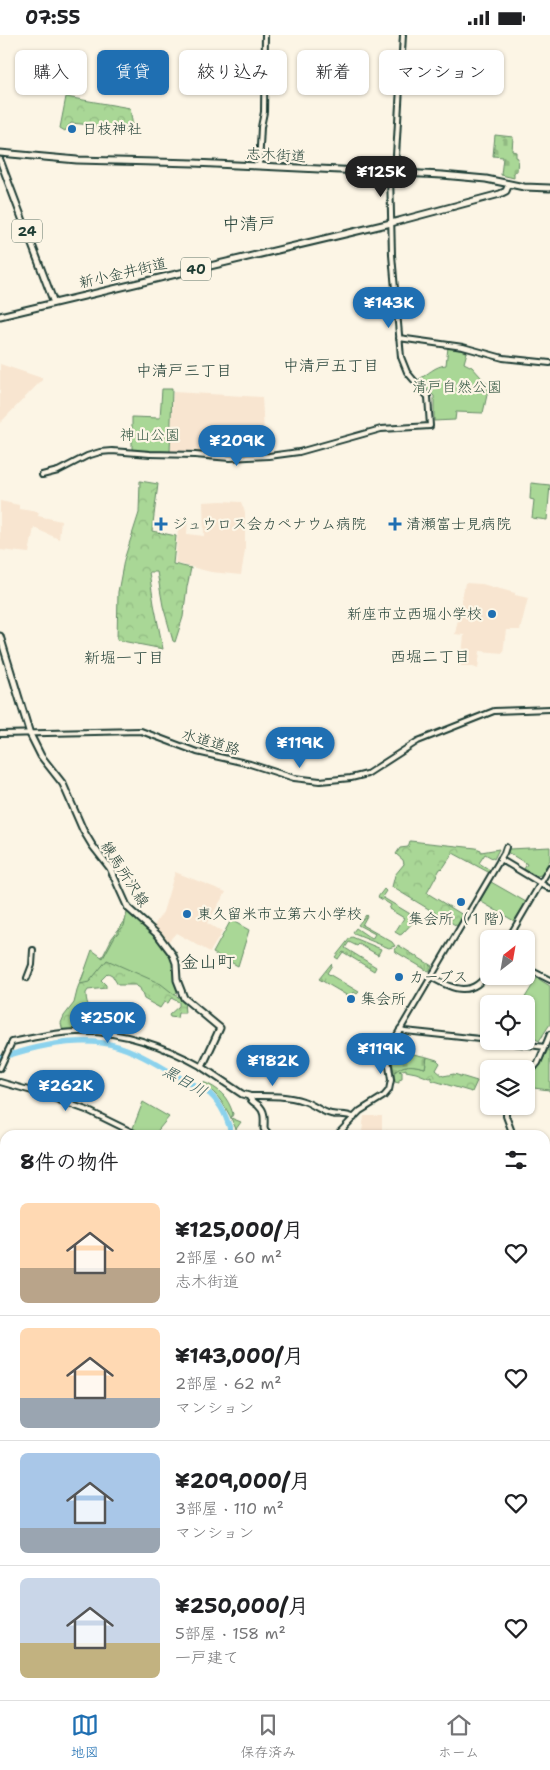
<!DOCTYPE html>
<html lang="ja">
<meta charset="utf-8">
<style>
body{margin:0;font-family:"Shantell Sans","Klee One",sans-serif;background:#f6f6f6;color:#202124;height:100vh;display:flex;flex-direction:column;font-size:19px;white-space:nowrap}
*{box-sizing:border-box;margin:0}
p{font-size:16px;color:#757577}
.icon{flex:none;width:28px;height:28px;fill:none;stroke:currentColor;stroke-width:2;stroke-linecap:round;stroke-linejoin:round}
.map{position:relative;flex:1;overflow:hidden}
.sheet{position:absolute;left:0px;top:1095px;width:550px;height:570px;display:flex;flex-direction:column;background:#fff;border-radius:15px 15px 0 0;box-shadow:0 1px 4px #0004}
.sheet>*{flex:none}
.banner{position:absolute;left:15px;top:15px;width:520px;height:45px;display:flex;gap:10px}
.needle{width:32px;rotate:31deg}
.controls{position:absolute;left:480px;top:895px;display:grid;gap:10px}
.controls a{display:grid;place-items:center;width:55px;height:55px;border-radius:8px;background:#fff;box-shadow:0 1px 4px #0004;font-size:25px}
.price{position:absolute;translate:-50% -42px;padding:0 11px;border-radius:18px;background:#1f6fb2;color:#fff;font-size:16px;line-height:32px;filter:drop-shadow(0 1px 2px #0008)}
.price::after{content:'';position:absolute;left:50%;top:30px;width:15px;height:11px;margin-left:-8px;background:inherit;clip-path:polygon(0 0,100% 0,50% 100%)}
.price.selected{background:#222;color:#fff}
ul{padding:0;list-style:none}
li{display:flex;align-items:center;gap:15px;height:125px;padding:0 20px}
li+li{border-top:1px solid #e0e0e0}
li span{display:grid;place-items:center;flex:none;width:140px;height:100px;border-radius:8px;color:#555}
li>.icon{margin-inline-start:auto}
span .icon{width:60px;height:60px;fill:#fffc;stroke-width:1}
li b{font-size:21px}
h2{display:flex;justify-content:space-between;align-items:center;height:60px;padding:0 20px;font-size:21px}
.pill{padding:0 18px;border-radius:8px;background:#fff;box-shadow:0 1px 4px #0004;font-size:18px;line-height:45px}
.pill.selected{background:#1f6fb2;color:#fff}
.status{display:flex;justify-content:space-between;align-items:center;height:35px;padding:0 25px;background:#fff;direction:ltr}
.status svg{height:14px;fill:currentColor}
.tabs{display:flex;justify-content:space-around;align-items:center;height:70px;border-top:1px solid #e0e0e0;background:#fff;font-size:14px;color:#757577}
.tabs a{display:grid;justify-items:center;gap:2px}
.tabs .selected{color:#1f6fb2}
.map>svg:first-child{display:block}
.built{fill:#f8e5d0}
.grass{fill:url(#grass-tufts);stroke:#648a65}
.forest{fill:url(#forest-crowns);stroke:#648a65}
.cemetery{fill:url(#cemetery-stones);stroke:#648a65}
.park{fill:#a9d796;stroke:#648a65}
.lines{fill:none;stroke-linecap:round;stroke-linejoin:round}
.river{stroke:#8bd2ed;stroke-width:5.5}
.tertiary-casing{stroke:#1f3d34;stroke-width:8}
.secondary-casing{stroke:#1f3d34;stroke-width:8}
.primary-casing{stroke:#1f3d34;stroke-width:9}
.tertiary{stroke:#fcf5e5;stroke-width:4}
.secondary{stroke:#fcf5e5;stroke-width:4.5}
.primary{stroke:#fcf5e5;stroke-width:5}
.poi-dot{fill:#1f6fb2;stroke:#fcf5e5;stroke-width:2}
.labels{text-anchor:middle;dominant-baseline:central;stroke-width:4.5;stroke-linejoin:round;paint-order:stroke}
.shield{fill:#fcf5e5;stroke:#617469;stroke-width:1}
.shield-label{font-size:14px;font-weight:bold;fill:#1f3d34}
.poi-label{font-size:15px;fill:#1f3d34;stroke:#fcf5e5;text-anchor:start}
.street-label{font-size:15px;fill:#1f3d34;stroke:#fcf5e5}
.park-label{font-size:15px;fill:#3b5c48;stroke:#fcf5e5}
.neighbourhood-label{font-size:16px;fill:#1f3d34;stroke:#fcf5e5}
.water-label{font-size:16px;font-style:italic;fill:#355b59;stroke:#fcf5e5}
.quarter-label{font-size:18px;fill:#1f3d34;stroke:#fcf5e5}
</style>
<div class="status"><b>07:55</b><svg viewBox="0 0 49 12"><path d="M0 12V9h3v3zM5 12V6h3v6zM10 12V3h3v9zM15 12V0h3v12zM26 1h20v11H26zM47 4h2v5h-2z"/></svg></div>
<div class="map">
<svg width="550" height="1665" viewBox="0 0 550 1665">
<defs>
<pattern id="grass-tufts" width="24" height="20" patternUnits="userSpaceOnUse" patternTransform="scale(1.25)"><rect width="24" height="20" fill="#a9d796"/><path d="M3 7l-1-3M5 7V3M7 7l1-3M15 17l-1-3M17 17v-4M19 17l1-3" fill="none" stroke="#91b982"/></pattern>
<pattern id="forest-crowns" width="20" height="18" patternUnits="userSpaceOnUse" patternTransform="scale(1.25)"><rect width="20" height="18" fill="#a9d796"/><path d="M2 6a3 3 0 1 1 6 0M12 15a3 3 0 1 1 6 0" fill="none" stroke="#91b982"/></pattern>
<pattern id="cemetery-stones" width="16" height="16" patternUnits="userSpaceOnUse" patternTransform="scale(1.25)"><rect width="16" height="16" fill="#a9d796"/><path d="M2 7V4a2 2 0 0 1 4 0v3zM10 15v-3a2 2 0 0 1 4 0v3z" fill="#91b982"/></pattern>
</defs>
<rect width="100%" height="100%" fill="#fcf5e5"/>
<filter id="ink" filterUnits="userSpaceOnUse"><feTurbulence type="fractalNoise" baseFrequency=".02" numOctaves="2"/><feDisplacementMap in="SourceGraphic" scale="10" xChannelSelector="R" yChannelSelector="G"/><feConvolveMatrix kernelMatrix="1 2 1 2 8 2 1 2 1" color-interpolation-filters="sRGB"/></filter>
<g filter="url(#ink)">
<path class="built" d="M0,329L42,343V345L0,388Z
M173,357L262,362L265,415L264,419L227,421L170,417Z
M0,466L19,470V474L39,477L38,481L61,486L59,504L34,493L29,518L0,515Z
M221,466L241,467L245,477V515L241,540L211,537L175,528L179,483L188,484L187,499L204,501L203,467Z
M465,548L482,549L515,558V560L528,563L520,595H506L503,618L480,616L478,634L471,631H461L464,600L455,599Z
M175,837L226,857L207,888L222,897L210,917L176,898L167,908L153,892L163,877Z
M364,1081H382V1095L391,1096L390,1100H349L362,1097Z
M545,1418L550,1419V1485H545Z"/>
<path class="grass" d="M384,854L386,856L382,862L417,883L402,899L400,900L395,897L404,883L389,874L391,870L378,862Z
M366,880L367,881L362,890L392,907L395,911L389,913L354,899L353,897L356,893L372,904L375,899L358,890Z
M352,902L381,914L378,920L359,909L357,911L349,907L345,913L376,932L374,936L343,917L338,924L335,922L350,903Z
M398,910L432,931L430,935L428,936L396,917L395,915Z
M331,929L332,930L327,938L359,957L357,959L354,957L352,960L349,959L348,961L319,944Z"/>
<path class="forest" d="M66,62L130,73L133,92L122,99L91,90L71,88L65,96L60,93Z
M140,446L158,449L152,496L176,501L173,529L191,533L187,552L183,582L175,607L173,606L163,571L157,537H149L154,569L163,614L117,605L118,557L124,525L139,478Z
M410,806L476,813L481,815V817L499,814L494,824L485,819L479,828L490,835L488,837L453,818L443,833L440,834L427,858L463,880L457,891L392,852L395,840L404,829L403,825L396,819L400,813L408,812Z
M131,878C147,891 169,903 177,923L175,927L174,959L184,966L185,978H178L177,983L170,982L169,980L179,971V967L171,963L168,968L164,967L160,973L144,964L140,953L135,950H118L112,940L108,938L101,945L106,950V953L88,955L86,958C86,966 88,974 95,976L99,974C101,979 100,980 97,985C89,998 76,996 63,997L61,988L64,981L74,968L78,952L89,926L103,921L112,903Z
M427,1022L437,1025L440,1028L436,1035L443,1041L454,1039L477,1046L472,1057L431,1045V1042L429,1043L416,1038L406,1036V1034L399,1036L402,1037V1044L399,1045V1048L395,1047L394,1038L400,1032L407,1031L408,1029L425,1033Z"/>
<path class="cemetery" d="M495,100L513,102L512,116L516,117V122L518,123L517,136L514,137V143L501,140L503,122L493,121Z
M395,1012L413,1016V1019L427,1022L425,1033C412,1030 404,1028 394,1038L392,1025Z"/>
<path class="park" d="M448,312L467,317L464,328L472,332L489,351L483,378L456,377L455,385L434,386V361L418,345C428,339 435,331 446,330Z
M162,354H172L170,418L132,415V382L160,383Z
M531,448L550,450L547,485L532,483L534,465L530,464Z
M550,812V825L541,840L537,841L524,834L527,829L507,817L509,814Z
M491,847L526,867L514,886L480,866Z
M128,873L151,894L173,920L179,954L175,960L161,949L107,925L89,947L80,949L92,915L103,923L115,901L124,891Z
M231,885L249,895L238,931L213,918Z
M537,943L550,951V989L539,1006L526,999V969H521Z
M548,1015H550V1057L549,1055L526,1052V1045L537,1035Z
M203,1047C219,1053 228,1062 233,1079L231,1083L241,1087L236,1094C228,1076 220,1059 202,1049Z
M143,1067L169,1082L154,1100H142L133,1093Z"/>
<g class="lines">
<path class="river" d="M0,1023C31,1013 69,1003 103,1008C134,1012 163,1034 190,1048C197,1052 204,1055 210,1059C223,1071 227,1084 232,1100
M545,1279L550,1276
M0,1379L5,1378
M0,1574L5,1572"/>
<defs>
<path id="tertiary" d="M259,131L261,92L264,77L265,0
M395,138L403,0
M399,303L463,312L503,323L550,328
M42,440L58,436L87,421L100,417L112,416L150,419L195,420L230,423L269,421L299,417L381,394L430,391L428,362L407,337L401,322L392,220L390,138
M0,699L141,696L197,717L250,729L294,743L320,746L351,743L367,739L418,706L494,676L550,674
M500,824L550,854
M508,904L550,832
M526,933L550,945
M431,942C453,955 473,963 489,936
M27,943L32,930L33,915
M400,994L405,996L489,1005
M496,1006L545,1012
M0,1033L12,1007C33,1003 55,997 77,997C120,995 165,1011 202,1032
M526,1042L538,1028L550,999
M0,1047L39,1058L89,1076L138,1100
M249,1061C266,1061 286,1060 303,1066C313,1069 321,1077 331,1079C339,1081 347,1078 354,1083
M506,1071V1081L513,1100
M337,1100L360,1076L384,1061L389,1055L391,1045L388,1024L394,1005L504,818L506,812
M545,1123L550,1122"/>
<path id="secondary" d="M0,1132L5,1138
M0,1187L5,1186"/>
<path id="primary" d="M0,118L77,125L194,128L442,140L486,144L524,152L550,153
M0,125L54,268
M0,281L391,188L500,159L506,156L509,149
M0,601L30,699L41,721L63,749L83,795L92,810L110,833L128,873L158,900L173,920L176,928L177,945L184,963L220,993L202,1032L242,1059L249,1061C251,1066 254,1067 258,1070C266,1077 264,1085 264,1094L269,1100
M545,1507L550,1506
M545,1539L549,1551L550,1612
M353,1665L355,1660"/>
</defs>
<use href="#tertiary" class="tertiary-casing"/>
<use href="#secondary" class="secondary-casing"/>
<use href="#primary" class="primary-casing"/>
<use href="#tertiary" class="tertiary"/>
<use href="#secondary" class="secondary"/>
<use href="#primary" class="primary"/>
</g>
</g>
<g class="poi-dot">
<circle cx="72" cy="94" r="5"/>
<path d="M158.5 481.5h5v5h5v5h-5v5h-5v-5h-5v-5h5z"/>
<path d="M392.5 481.5h5v5h5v5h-5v5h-5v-5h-5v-5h5z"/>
<circle cx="492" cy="579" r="5"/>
<circle cx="461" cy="867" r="5"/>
<circle cx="187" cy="879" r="5"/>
<circle cx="399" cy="942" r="5"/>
<circle cx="351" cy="964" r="5"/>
</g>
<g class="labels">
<g class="shield">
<rect x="12" y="184.5" width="30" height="23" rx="4"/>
<rect x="181" y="222.5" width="30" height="23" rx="4"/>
</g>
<g class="shield-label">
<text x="27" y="196">24</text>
<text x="196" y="234">40</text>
</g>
<g class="poi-label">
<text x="82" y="94">日枝神社</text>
<text x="172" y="489">ジュウロス会カペナウム病院</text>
<text x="406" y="489">清瀬富士見病院</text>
<text x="482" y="579" text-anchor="end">新座市立西堀小学校</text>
<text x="197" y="879">東久留米市立第六小学校</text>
<text x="461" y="884" text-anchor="middle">集会所（１階）</text>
<text x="409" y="942">カーブス</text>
<text x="361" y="964">集会所</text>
</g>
<g class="street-label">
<text transform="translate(276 120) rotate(3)">志木街道</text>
<text transform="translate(123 238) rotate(-13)">新小金井街道</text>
<text transform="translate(211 707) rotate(16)">水道道路</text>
<text transform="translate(125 839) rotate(57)">練馬所沢線</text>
</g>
<g class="park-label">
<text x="457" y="352">清戸自然公園</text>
<text x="150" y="400">神山公園</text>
</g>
<g class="neighbourhood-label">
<text x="331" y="330">中清戸五丁目</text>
<text x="184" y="335">中清戸三丁目</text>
<text x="430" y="621">西堀二丁目</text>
<text x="124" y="622">新堀一丁目</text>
</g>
<g class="water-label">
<text transform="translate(185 1046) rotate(30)">黒目川</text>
</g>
<g class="quarter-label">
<text x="249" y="189">中清戸</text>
<text x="208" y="927">金山町</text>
</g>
</g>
</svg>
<div class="controls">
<a><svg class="needle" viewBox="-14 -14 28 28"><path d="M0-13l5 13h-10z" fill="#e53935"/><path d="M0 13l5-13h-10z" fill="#757577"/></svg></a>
<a><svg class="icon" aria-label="locate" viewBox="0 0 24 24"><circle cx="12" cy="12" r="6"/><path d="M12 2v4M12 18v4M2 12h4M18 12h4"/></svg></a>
<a><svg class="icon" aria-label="layers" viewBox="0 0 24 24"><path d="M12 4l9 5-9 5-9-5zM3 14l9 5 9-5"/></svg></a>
</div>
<b class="price selected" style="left:381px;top:163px">¥125K</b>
<b class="price" style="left:389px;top:294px">¥143K</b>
<b class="price" style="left:237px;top:432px">¥209K</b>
<b class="price" style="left:300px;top:734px">¥119K</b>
<b class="price" style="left:108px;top:1009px">¥250K</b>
<b class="price" style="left:381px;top:1040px">¥119K</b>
<b class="price" style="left:273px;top:1052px">¥182K</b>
<b class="price" style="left:66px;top:1077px">¥262K</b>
<div class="banner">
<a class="pill">購入</a>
<a class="pill selected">賃貸</a>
<a class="pill">絞り込み</a>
<a class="pill">新着</a>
<a class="pill">マンション</a>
</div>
<section class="sheet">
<h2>8件の物件<svg class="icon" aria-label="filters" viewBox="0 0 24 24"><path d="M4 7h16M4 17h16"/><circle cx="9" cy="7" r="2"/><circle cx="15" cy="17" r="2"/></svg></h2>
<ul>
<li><span style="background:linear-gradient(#ffd9b3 65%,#b9a48a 0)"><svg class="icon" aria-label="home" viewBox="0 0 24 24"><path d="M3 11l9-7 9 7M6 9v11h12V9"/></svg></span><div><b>¥125,000/月</b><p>2部屋 · 60 m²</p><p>志木街道</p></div><svg class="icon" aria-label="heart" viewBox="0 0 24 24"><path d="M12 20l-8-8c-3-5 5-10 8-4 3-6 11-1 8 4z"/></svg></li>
<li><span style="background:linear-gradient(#ffd9b3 70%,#9aa5b1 0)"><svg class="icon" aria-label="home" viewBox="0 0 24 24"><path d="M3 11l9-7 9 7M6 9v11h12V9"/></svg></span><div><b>¥143,000/月</b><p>2部屋 · 62 m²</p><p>マンション</p></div><svg class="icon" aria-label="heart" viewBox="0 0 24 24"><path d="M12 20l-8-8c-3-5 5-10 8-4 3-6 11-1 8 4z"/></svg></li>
<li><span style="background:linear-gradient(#a9c7e8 75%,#9aa5b1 0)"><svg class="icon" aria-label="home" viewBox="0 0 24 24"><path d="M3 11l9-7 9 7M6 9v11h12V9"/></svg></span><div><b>¥209,000/月</b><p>3部屋 · 110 m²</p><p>マンション</p></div><svg class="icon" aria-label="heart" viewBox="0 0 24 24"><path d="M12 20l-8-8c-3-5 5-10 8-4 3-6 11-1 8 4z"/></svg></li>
<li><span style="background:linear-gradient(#c9d6e8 65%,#c2b280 0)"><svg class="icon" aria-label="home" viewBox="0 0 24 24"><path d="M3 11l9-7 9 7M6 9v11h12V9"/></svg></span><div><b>¥250,000/月</b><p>5部屋 · 158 m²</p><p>一戸建て</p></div><svg class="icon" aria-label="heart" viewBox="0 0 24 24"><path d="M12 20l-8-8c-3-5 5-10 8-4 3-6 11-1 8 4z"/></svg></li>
</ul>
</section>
</div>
<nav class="tabs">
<a class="selected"><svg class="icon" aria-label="map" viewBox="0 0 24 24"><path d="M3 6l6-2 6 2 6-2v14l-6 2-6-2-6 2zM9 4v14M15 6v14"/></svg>地図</a>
<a><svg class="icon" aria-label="saved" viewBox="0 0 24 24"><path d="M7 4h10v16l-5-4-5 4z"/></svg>保存済み</a>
<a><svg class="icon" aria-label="home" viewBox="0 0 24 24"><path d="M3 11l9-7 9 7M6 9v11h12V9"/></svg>ホーム</a>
</nav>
